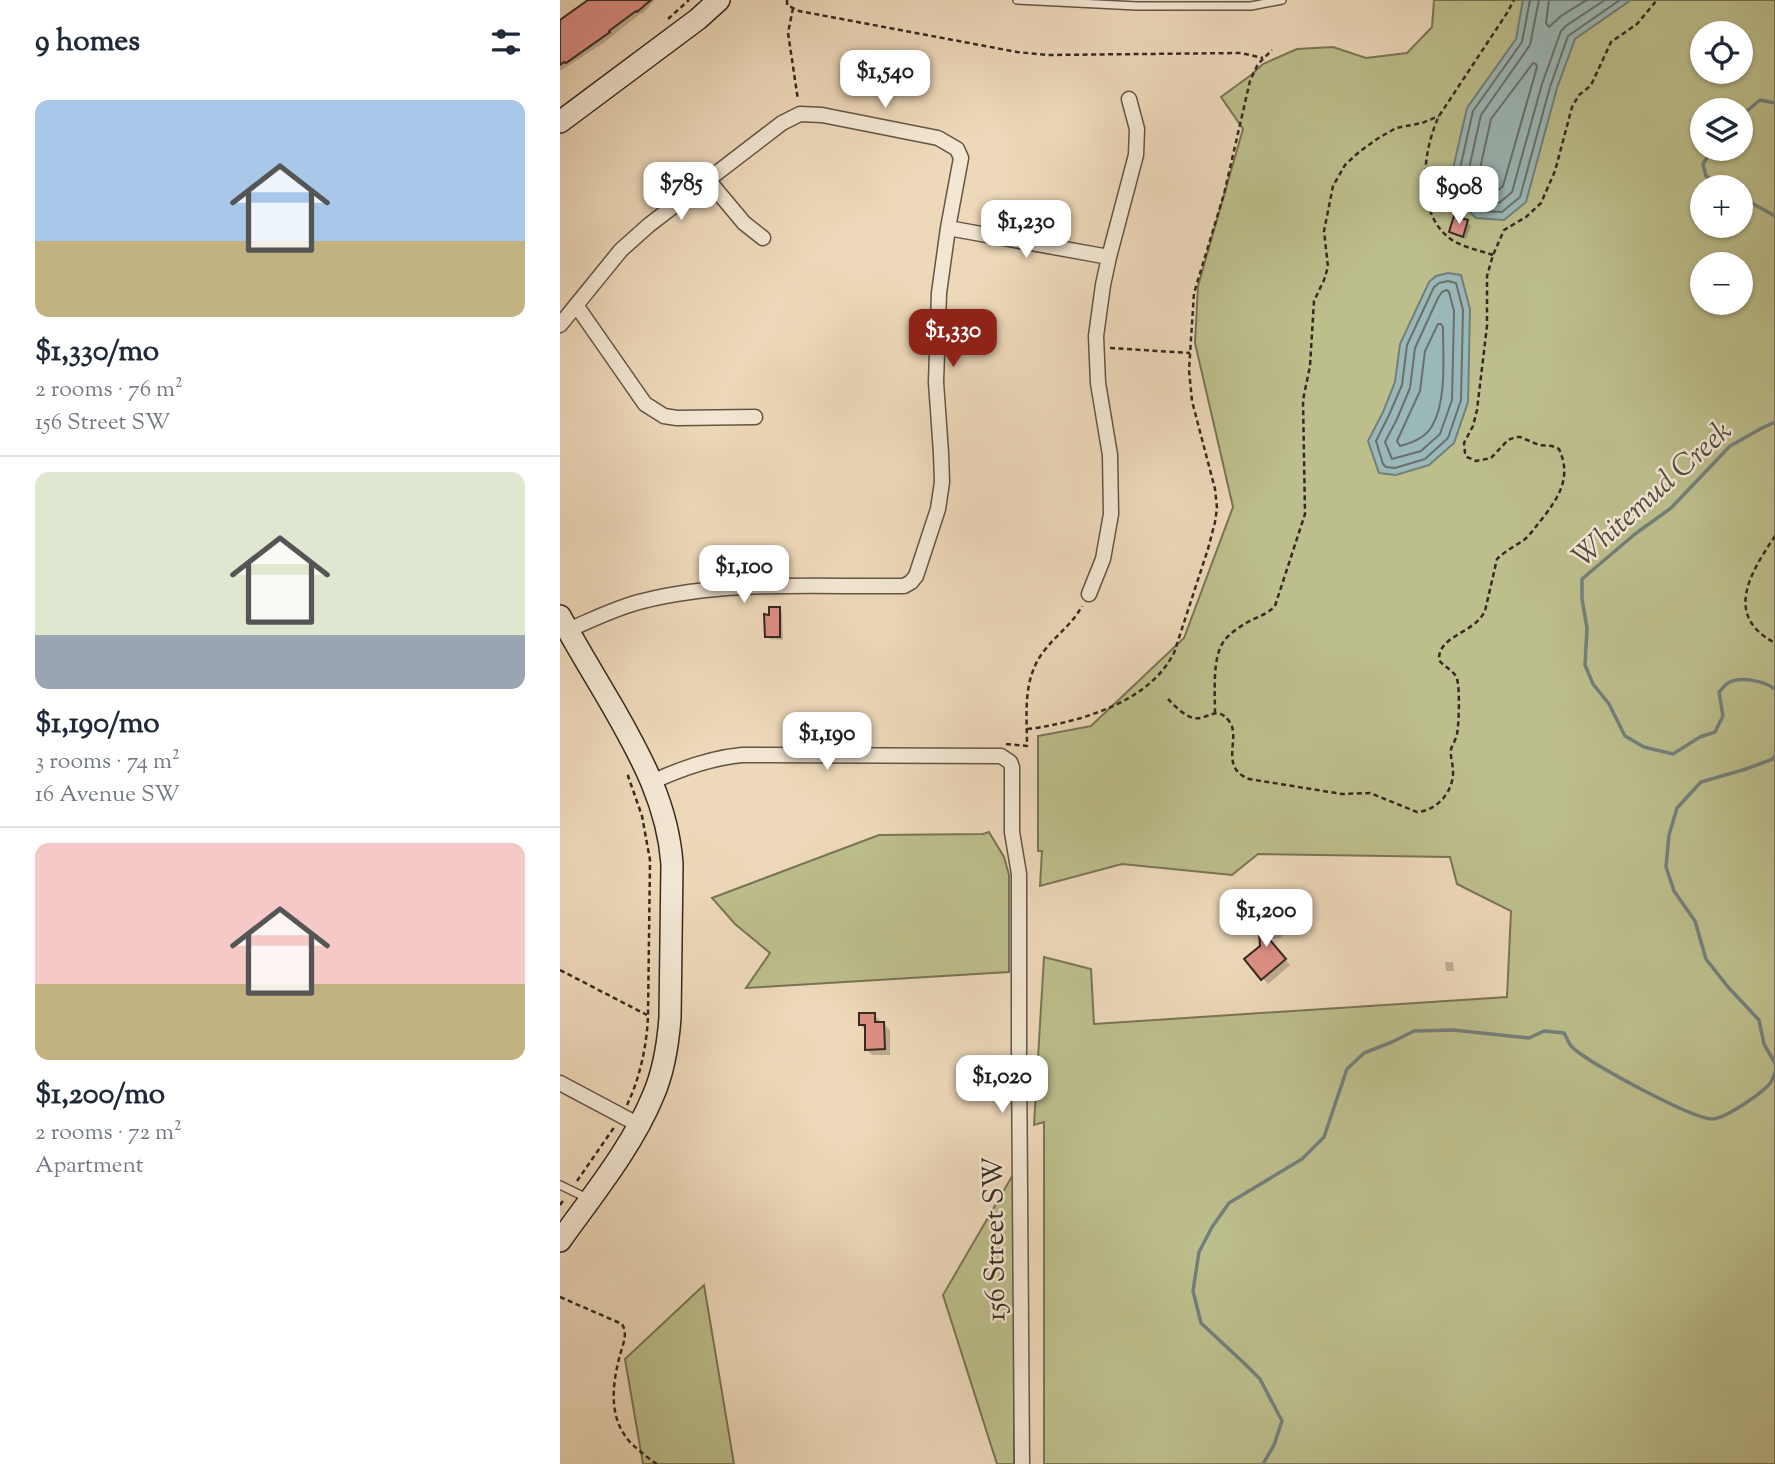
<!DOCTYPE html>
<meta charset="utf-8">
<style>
body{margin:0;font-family:"Sorts Mill Goudy",serif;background:#f6f6f7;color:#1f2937;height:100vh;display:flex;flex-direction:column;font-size:26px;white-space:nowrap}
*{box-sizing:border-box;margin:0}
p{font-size:23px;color:#747a83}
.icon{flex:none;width:38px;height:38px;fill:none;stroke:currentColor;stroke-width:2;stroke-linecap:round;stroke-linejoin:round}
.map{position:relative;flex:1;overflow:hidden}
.details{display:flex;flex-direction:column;background:#fff;width:560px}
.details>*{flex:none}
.fabs{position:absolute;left:1130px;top:21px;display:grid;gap:14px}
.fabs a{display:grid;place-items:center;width:63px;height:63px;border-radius:50%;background:#fff;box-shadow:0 2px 5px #0004;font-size:35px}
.price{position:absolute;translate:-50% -60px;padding:0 16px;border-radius:14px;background:#fff;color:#222;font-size:23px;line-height:46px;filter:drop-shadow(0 2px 4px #0008)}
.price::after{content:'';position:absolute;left:50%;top:42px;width:21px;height:16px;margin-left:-10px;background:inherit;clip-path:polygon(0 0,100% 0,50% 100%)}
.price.current{background:#8f2418;color:#fff}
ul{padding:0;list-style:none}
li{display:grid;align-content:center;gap:14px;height:371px;padding:0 35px}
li+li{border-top:2px solid #e0e1e3}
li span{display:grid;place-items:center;height:217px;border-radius:14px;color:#555}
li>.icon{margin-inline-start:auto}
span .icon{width:126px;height:126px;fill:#fffc;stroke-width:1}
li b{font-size:30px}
h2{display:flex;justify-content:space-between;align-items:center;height:84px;padding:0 35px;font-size:30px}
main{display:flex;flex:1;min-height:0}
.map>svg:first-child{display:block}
.green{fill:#bcbe8c;stroke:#797456;stroke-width:2;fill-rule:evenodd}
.water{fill:#9bb8b8;stroke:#737f7b;stroke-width:2}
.shadow{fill:#0003}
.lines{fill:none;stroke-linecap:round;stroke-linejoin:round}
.shore{stroke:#68706c;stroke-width:2}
.stream{stroke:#737f7b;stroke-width:3.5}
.building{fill:#df8f86;stroke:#36291f;stroke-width:2}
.lane-casing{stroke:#645546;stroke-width:10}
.street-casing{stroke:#645546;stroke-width:17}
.secondary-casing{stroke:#36291f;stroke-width:24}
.path{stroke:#36291f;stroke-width:2.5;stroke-dasharray:5 3.5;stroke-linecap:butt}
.lane{stroke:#f3e6d2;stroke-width:7}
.street{stroke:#f3e6d2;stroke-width:14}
.secondary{stroke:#f3e6d2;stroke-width:21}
.labels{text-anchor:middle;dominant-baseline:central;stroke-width:5;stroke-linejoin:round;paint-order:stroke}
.street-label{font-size:28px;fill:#36291f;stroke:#f3e6d2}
.water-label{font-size:30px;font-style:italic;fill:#4f4d45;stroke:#f3e6d2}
</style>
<main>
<section class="details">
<h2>9 homes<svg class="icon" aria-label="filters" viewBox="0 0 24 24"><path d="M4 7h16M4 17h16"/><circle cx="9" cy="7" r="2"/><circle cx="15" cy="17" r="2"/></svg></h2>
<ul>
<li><span style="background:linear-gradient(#a9c7e8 65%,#c2b280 0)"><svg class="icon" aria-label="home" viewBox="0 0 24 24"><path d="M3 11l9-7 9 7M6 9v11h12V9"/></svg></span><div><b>$1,330/mo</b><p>2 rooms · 76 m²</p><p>156 Street SW</p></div></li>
<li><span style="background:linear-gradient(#dfe7d0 75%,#9aa5b1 0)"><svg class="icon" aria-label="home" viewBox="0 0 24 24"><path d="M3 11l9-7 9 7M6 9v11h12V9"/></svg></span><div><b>$1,190/mo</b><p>3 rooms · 74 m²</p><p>16 Avenue SW</p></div></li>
<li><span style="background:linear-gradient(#f6c9c9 65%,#c2b280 0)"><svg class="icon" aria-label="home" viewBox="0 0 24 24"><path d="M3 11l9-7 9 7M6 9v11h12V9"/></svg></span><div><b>$1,200/mo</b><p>2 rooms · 72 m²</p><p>Apartment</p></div></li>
</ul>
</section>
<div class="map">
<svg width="1215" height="1464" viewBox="0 0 1215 1464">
<rect width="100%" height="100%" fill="#edd8b9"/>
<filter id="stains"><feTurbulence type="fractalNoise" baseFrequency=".00286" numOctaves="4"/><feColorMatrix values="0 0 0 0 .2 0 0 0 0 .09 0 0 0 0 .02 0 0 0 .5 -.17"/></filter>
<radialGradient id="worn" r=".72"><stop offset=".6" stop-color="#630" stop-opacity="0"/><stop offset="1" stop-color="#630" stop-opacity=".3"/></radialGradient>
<path class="green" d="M874,0H1215V1464H484V1122L474,1125L484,957L531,969L534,1024L947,997L951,911L897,884L890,857L698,854L672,875L562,864L480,886L482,851H478V736L531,726L624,638L673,507L635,343L638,286L683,129L661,97L691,75L703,64L737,49L773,47L806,58L847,53L872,27ZM1143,33H1181V72H1143ZM1143,110H1181V149H1143ZM1143,187H1181V226H1143ZM1143,264H1181V303H1143Z
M429,832L444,857L449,875V972L186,988L210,953L175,924L152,898L319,835L423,834Z
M454,1173V1464H437L383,1295Z
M144,1285L174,1464H83L65,1359Z"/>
<path class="water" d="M963,0H1071L1015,39L997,88L966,202L944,220L916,218L898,201L892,173L907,108L956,39Z
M888,273L901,275L910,309L908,402L894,443L869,465L836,475L819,473L808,441L823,412L835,382L840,344L869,282L876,276Z"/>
<path class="shadow" d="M31,0H95L82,14L81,13L45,42L0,71V22Z
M907,222L911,226L906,239L895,235L891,232Z
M219,609L222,612L223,640L210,639L206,636L210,617Z
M716,917L721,922L722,938L708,939L730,965L708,984L703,978L700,918Z
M885,962H893L894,971H886Z
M314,1015L320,1021V1024H324L330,1030V1055H312L306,1049V1031L301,1025Z"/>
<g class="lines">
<path class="shore" d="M970,0L962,42L913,111L899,173L904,197L919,211L942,212L960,197L990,87L1008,36L1060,0
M979,0L970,45L921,115L908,173L912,193L923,203H939L952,192L982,84L1001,31L1007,25L1045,0
M989,0L986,23L989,27L1001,16L1027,0
M973,63L976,64L977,67L943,186L935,193L927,192L922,187L919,173L931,119Z
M888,281L896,283L903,310L901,400L888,438L865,459L835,468L826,467L823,464L816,441L829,415L842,385L847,345L874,287L879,283Z
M887,290L889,292L894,311L892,400L880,434L861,451L832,459L825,442L837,419L850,388L855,348L878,298L882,292Z
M878,324H881L883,327C883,356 887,401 872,426C866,437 852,443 840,446L837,441L860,391L865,351Z"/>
<path class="stream" d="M1181,116L1200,100L1215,103
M1153,149L1143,164L1146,176L1163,187
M1181,197L1215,216
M1215,422L1202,428L1170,446L1111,508L1075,534L1022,579V599L1027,628L1025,665L1033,684L1049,704L1065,736L1084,747L1113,754L1140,737L1155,732L1163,716L1159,692C1162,689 1165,685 1168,683C1181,676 1204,681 1215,689
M1215,756L1213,759L1186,769L1141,782L1117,808L1109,835L1106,867L1114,891L1135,921L1146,959L1168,987L1199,1020L1204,1044L1215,1063
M703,1464L714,1445L722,1421L700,1379L685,1364L641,1323L633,1291L639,1252L652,1227L669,1203L742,1159L764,1137L787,1069L804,1053L832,1042L854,1031L893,1030L969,1038L984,1031L1004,1033C1007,1038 1009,1044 1012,1047C1028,1063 1133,1119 1152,1119C1165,1119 1204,1092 1211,1082C1213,1079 1214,1075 1215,1072"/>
</g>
<path class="building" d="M28,0H91L77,12L76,11L49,31L50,32L6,63L4,62L0,65V20Z
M894,216L908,220L903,237L889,232Z
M209,607H220V637H205L204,614L209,615Z
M716,915L718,933L705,934L726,959L701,980L684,959L700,946L698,917Z
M299,1013H315V1022H324L325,1049L305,1050V1025H299Z"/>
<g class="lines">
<defs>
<path id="lane" d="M457,0L577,6H691L722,0
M0,1185L29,1199"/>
<path id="street" d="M148,180L184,223L203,238
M388,228L549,257
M16,305L85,404L104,416L117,418L195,417
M0,325L61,250L89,225L222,123L240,114L262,115L378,138L397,149L401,158L388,228L379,293L376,382L381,453L382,482L378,509L356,576L351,582L344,586C257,587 167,580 83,601C57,607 32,620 8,630
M529,594L543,559L551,514L550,455L538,383L536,336L543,285L549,257L576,155L577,129L569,99
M92,782C122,768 150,758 182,755L441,756L450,762L452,767V832L459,874V1057L462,1464
M0,1083L79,1125"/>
<path id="secondary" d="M0,122L138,19L159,0
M0,616C17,647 36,678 54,709C82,758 108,806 112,864L110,1018C108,1044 104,1071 93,1096C72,1147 32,1196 0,1241"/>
</defs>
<use href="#lane" class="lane-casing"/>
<use href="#street" class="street-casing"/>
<use href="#secondary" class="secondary-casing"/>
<path class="path" d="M227,0V5L239,11L457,52L487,55L681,53L703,58
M233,8L228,33L238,100
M108,19L129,0
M933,255C919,250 900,247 888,237C855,210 863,150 879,116L947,13L954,0
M550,348L630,353
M1215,536C1192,571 1162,615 1215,643
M608,699C615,706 624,716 634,718C647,721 656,704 669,721C682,737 658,767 689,779L782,794L810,793L857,812C877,811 894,791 893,771C893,764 890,757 891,749C893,744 896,739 897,734C899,724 900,688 897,679C895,671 884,667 879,660C878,635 914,634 925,611L937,559C945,551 955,546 964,540C971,534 976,526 982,519C999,497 1012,477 999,449L992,446L979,445L960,437H956L948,440L931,458L916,461L907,457L905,453L904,443L913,426L917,410L927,326V276L933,255L944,230L966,217L981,203L995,171L1012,107L1019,95L1029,87L1032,83L1051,42L1077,24L1097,0
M655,713C655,693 652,657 664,641C669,634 678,628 686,623C696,617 707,615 715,606L745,514L743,400L750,366L754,301L764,280L768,267L764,231L773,186L785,165L799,152L817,139L836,128L862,123L879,116
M467,729C486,727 503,723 521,718C559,706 595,689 614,653L648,549L655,522L657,508L655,489L632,401L629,370L634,293L664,194L690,81L698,64L712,50
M446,744L467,746C467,714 462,679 484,651C497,634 511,626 522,606
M0,970L87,1015
M67,1105C80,1078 87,1045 88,1015L90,860L82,816L68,776L71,774
M17,1181L55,1126
M0,1205L5,1198
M0,1297L62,1324C68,1334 63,1344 60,1355C52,1385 48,1419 71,1443C79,1451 88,1458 97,1464"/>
<use href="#lane" class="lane"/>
<use href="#street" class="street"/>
<use href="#secondary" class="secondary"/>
</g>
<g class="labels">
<g class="street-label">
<text transform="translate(436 1239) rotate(-91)">156 Street SW</text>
</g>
<g class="water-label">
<text transform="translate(1093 495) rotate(-42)">Whitemud Creek</text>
</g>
</g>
<rect width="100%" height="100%" filter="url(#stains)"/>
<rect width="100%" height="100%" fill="url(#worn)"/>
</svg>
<div class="fabs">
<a><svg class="icon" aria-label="locate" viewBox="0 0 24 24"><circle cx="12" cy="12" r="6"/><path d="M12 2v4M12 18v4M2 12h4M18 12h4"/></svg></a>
<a><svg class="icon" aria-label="layers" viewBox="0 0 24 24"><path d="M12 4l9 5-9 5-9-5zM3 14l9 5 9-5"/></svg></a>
<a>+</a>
<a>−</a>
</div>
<b class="price" style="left:325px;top:110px">$1,540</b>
<b class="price" style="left:121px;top:222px">$785</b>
<b class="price" style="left:899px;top:226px">$908</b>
<b class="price" style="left:466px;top:260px">$1,230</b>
<b class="price current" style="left:393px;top:369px">$1,330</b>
<b class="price" style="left:184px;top:605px">$1,100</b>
<b class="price" style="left:267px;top:772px">$1,190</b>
<b class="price" style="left:706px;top:949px">$1,200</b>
<b class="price" style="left:442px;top:1115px">$1,020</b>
</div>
</main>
